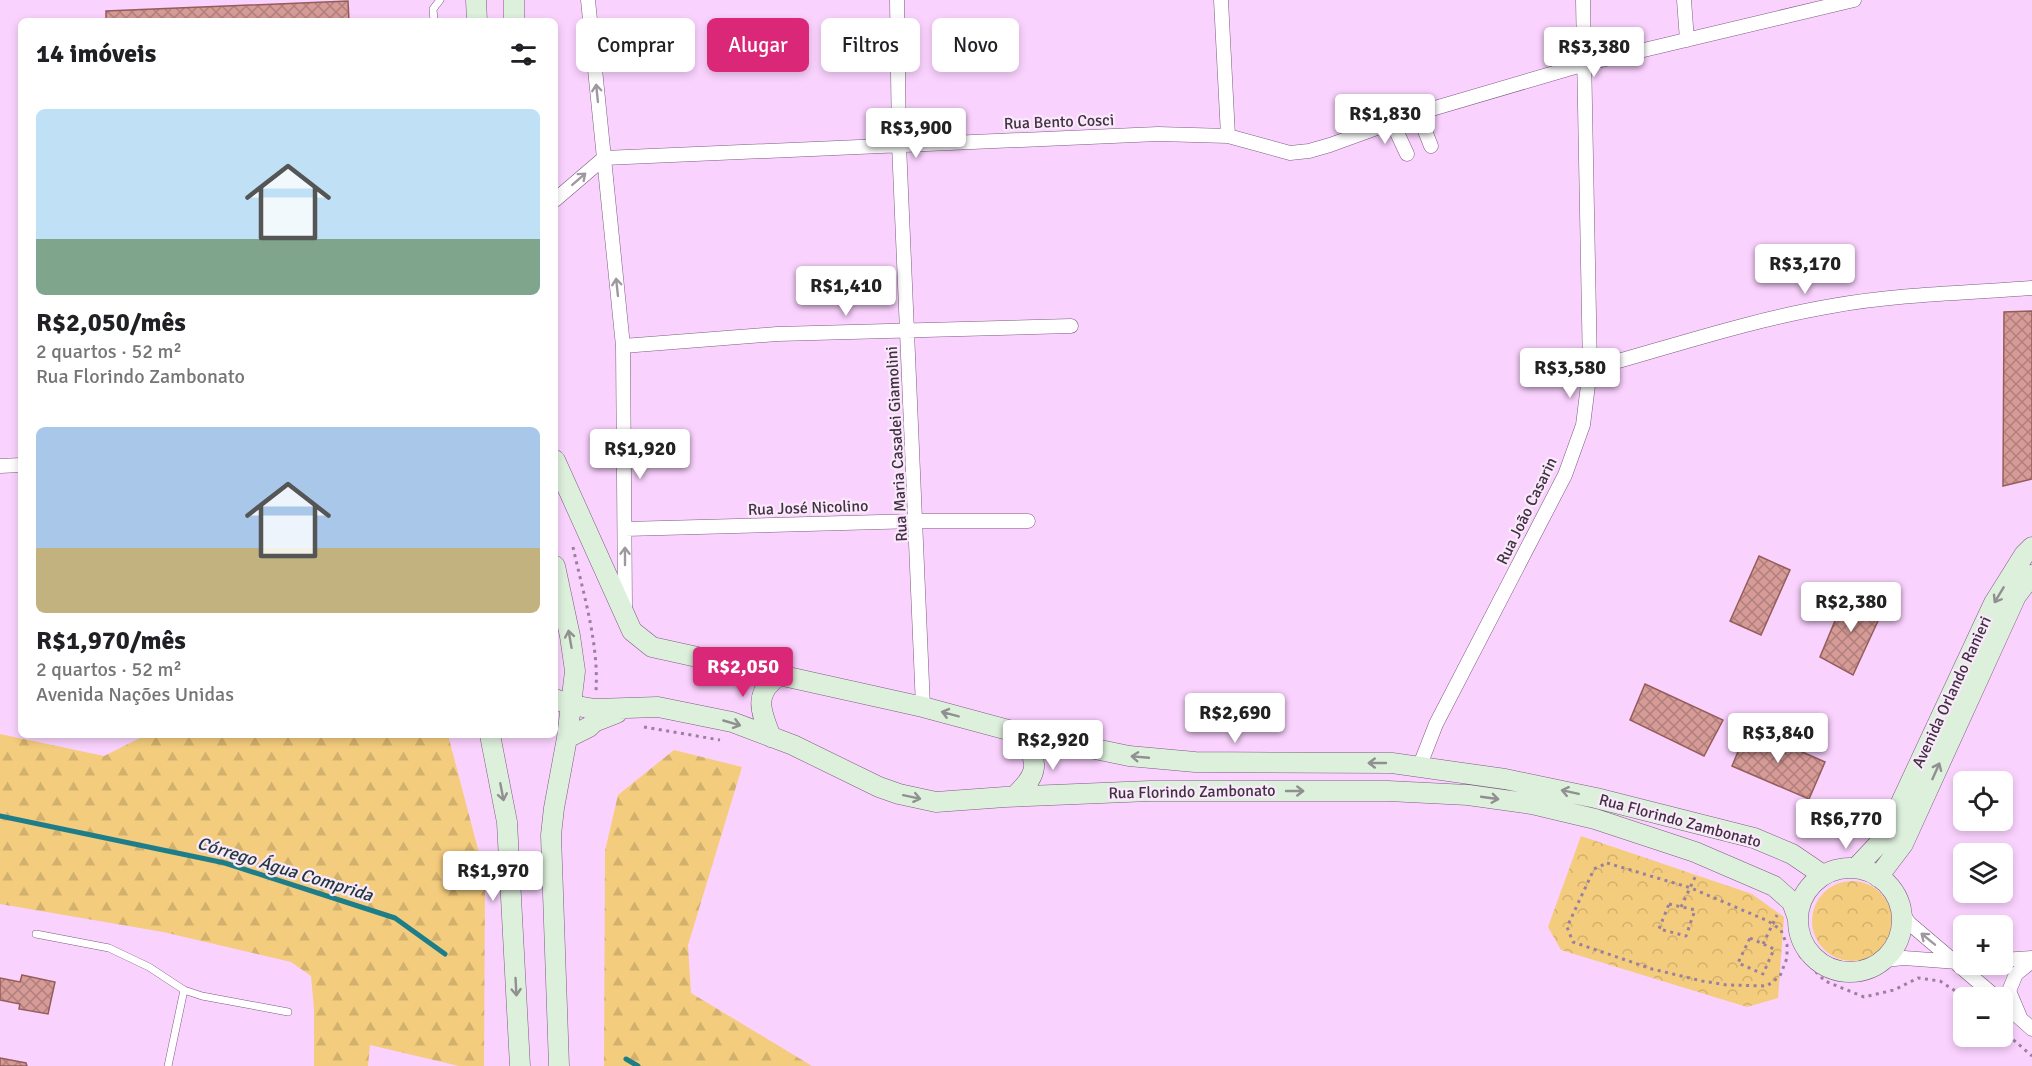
<!DOCTYPE html>
<html lang="pt">
<meta charset="utf-8">
<style>
body{margin:0;font-family:Signika,sans-serif;background:#f6f6f6;color:#202124;height:100vh;display:flex;flex-direction:column;font-size:22px;white-space:nowrap}
*{box-sizing:border-box;margin:0}
p{font-size:20px;color:#757577}
.icon{flex:none;width:33px;height:33px;fill:none;stroke:currentColor;stroke-width:2;stroke-linecap:round;stroke-linejoin:round}
.map{position:relative;flex:1;overflow:hidden}
.panel{position:absolute;left:18px;top:18px;width:540px;height:720px;display:flex;flex-direction:column;background:#fff;border-radius:9px;box-shadow:0 3px 9px #0003}
.panel>*{flex:none}
.top-card{position:absolute;left:576px;top:18px;width:570px;height:54px;display:flex;gap:12px}
.fabs{position:absolute;left:1953px;top:771px;display:grid;gap:12px}
.fabs a{display:grid;place-items:center;width:60px;height:60px;border-radius:9px;background:#fff;box-shadow:0 3px 9px #0003;font-size:30px}
.price{position:absolute;translate:-50% -51px;padding:0 14px;border-radius:6px;background:#fff;color:#222;font-size:20px;line-height:39px;filter:drop-shadow(0 2px 3px #0008)}
.price::after{content:'';position:absolute;left:50%;top:36px;width:18px;height:14px;margin-left:-9px;background:inherit;clip-path:polygon(0 0,100% 0,50% 100%)}
.price.active{background:#db2777;color:#fff}
ul{padding:0;list-style:none}
li{display:grid;align-content:center;gap:12px;height:318px;padding:0 18px}
li span{display:grid;place-items:center;height:186px;border-radius:9px;color:#555}
li>.icon{margin-inline-start:auto}
span .icon{width:108px;height:108px;fill:#fffc;stroke-width:1}
li b{font-size:26px}
h2{display:flex;justify-content:space-between;align-items:center;height:72px;padding:0 18px;font-size:26px}
.pill{padding:0 21px;border-radius:9px;background:#fff;box-shadow:0 3px 9px #0003;font-size:21px;line-height:54px}
.pill.active{background:#db2777;color:#fff}
.map>svg:first-child{display:block}
.forest{fill:url(#forest-firs)}
.park{fill:url(#park-crowns)}
.lines{fill:none;stroke-linecap:round;stroke-linejoin:round}
.stream{stroke:#1d7d89;stroke-width:5}
.building{fill:url(#building-cross-hatch);stroke:#945d5a;stroke-width:1.5}
.service-casing{stroke:#7d5b81;stroke-width:8}
.minor-casing{stroke:#7d5b81;stroke-width:15}
.secondary-casing{stroke:#7d5b81;stroke-width:21}
.path{stroke:#9b809e;stroke-width:3;stroke-dasharray:3 4.5;stroke-linecap:butt}
.service{stroke:#fff;stroke-width:7}
.minor{stroke:#fff;stroke-width:14}
.secondary{stroke:#ddf0dc;stroke-width:20}
.oneway{stroke:#a098a0}
.oneway2{stroke:#8f908f}
.labels{text-anchor:middle;dominant-baseline:central;stroke-width:4.5;stroke-linejoin:round;paint-order:stroke}
.street-label{font-size:16px;fill:#413142;stroke:#f9e9fb}
.water-label{font-size:18px;font-style:italic;fill:#1e383b;stroke:#f9e9fb}
</style>
<div class="map">
<svg width="2032" height="1066" viewBox="0 0 2032 1066">
<defs>
<pattern id="forest-firs" width="22" height="20" patternUnits="userSpaceOnUse" patternTransform="scale(1.5)"><rect width="22" height="20" fill="#f4cc7d"/><path d="M5 1l3.5 6h-7zM16 11l3.5 6h-7z" fill="#d2b06d"/></pattern>
<pattern id="park-crowns" width="20" height="18" patternUnits="userSpaceOnUse" patternTransform="scale(1.5)"><rect width="20" height="18" fill="#f4cc7d"/><path d="M2 6a3 3 0 1 1 6 0M12 15a3 3 0 1 1 6 0" fill="none" stroke="#d2b06d"/></pattern>
<pattern id="building-cross-hatch" width="8" height="8" patternUnits="userSpaceOnUse" patternTransform="scale(1.5)"><rect width="8" height="8" fill="#d79b97"/><path d="M0 0l8 8M0 8l8-8" fill="none" stroke="#b07f7d"/></pattern>
</defs>
<rect width="100%" height="100%" fill="#fad2fe"/>
<path class="forest" d="M0,734L104,756L146,735H448L485,876L484,1066H459L370,1045L368,1066H314V1009L311,976L291,962L163,932L0,904Z
M674,750L742,767L688,945L691,993L812,1066H604L605,851L618,795Z"/>
<path class="park" d="M1581,836L1752,894L1784,917L1778,998L1747,1007L1561,950L1548,927Z
M1812 921a40 40 0 1 1 80 0a40 40 0 1 1-80 0Z"/>
<g class="lines">
<path class="stream" d="M0,816L225,863L395,918L445,954
M626,1059L638,1066"/>
</g>
<path class="building" d="M348,1L349,21H106V11Z
M2032,311V479L2003,486L2004,312Z
M1759,556L1790,570L1761,635L1730,621Z
M1847,592L1884,608L1853,675L1820,657Z
M1645,684L1723,720L1704,756L1630,720Z
M1748,728L1825,762L1809,799L1732,766Z
M22,975L55,982L48,1014L19,1009L20,1004L0,1000V978L20,982Z
M0,1058L26,1063L27,1066H0Z"/>
<g class="lines">
<defs>
<path id="service" d="M434,21L433,9L440,0
M36,934L109,948L149,967L184,990L202,996L288,1012
M168,1066L184,990"/>
<path id="minor" d="M588,0L623,346L625,608
M897,0L899,144L923,707
M1221,0L1228,136
M1684,0L1687,40
M1418,113L1431,146
M1393,124L1407,154
M555,200L604,158L1158,134L1228,136L1290,153L1309,151L1330,145L1418,113L1585,64L1854,0
M623,346L777,334L1071,326
M1590,369C1670,347 1750,320 1832,306C1898,294 1966,293 2032,288
M0,466L21,465
M625,529L917,521H1028
M1420,765L1436,724L1565,475L1583,425L1590,369L1583,0
M1902,913L1909,923L1997,998
M1884,960L1904,958L1958,962
M2002,960L2032,958
M2013,1012L2032,1029
M2020,1017L2009,991L2016,974L2032,961"/>
<path id="secondary" d="M476,0L477,21
M514,0V21
M555,460L632,631L652,647L923,707L1023,734L1129,756L1195,762L1392,763L1505,779L1596,798L1754,838L1792,854L1823,875
M555,566L570,636L575,671L567,738L554,808L551,835L559,1066
M555,699L571,705L595,709L658,707L732,722L793,745L879,787L899,794L936,802L1005,797L1150,791H1388L1468,795L1532,804L1595,819L1695,852L1774,886L1792,902L1798,919
M490,735L507,822L520,1066
M771,737C761,712 752,693 780,675
M567,738L589,727L594,722L617,713
M1015,796C1040,772 1038,764 1023,734
M1798 920a52 52 0 1 1 104 0a52 52 0 1 1-104 0Z
M1856,868L1885,837L1994,603L2024,555L2032,547
M1878,877L1903,844L2016,596L2032,575"/>
</defs>
<use href="#service" class="service-casing"/>
<use href="#minor" class="minor-casing"/>
<use href="#secondary" class="secondary-casing"/>
<path class="path" d="M573,547C583,593 599,643 596,691
M644,727L720,740
M1607,863L1691,888L1768,921L1781,930L1787,945V958L1780,976L1767,986L1727,985L1702,981L1652,969L1573,942L1567,927L1594,869Z
M1669,904L1695,910L1686,936L1659,929Z
M1681,907L1697,873
M1791,935L1800,956L1825,981L1864,997L1894,990L1918,978L1940,981L1966,998
M1750,938L1774,949L1763,974L1738,963Z
M1763,944L1777,915
M2002,1030L2032,1056"/>
<use href="#service" class="service"/>
<use href="#minor" class="minor"/>
<use href="#secondary" class="secondary"/>
</g>
<defs><path id="oneway-shaft" d="M-6 0H5M1.5-3L5.5 0L1.5 3" fill="none" stroke-width="1.6" stroke-linecap="round" stroke-linejoin="round" transform="scale(1.5)"/></defs>
<g class="oneway">
<use href="#oneway-shaft" transform="translate(597 93) rotate(-96)"/>
<use href="#oneway-shaft" transform="translate(579 179) rotate(-41)"/>
<use href="#oneway-shaft" transform="translate(617 287) rotate(-96)"/>
<use href="#oneway-shaft" transform="translate(625 556) rotate(-90)"/>
<use href="#oneway-shaft" transform="translate(1928 939) rotate(-141)"/>
</g>
<g class="oneway2">
<use href="#oneway-shaft" transform="translate(1999 595) rotate(121)"/>
<use href="#oneway-shaft" transform="translate(570 639) rotate(-100)"/>
<use href="#oneway-shaft" transform="translate(950 714) rotate(-165)"/>
<use href="#oneway-shaft" transform="translate(732 723) rotate(16)"/>
<use href="#oneway-shaft" transform="translate(1140 757) rotate(-175)"/>
<use href="#oneway-shaft" transform="translate(1377 763) rotate(-180)"/>
<use href="#oneway-shaft" transform="translate(1936 771) rotate(-66)"/>
<use href="#oneway-shaft" transform="translate(1295 791)"/>
<use href="#oneway-shaft" transform="translate(502 792) rotate(79)"/>
<use href="#oneway-shaft" transform="translate(1570 792) rotate(-168)"/>
<use href="#oneway-shaft" transform="translate(912 797) rotate(12)"/>
<use href="#oneway-shaft" transform="translate(1490 798) rotate(8)"/>
<use href="#oneway-shaft" transform="translate(516 987) rotate(87)"/>
</g>
<g class="labels">
<g class="street-label">
<text transform="translate(1059 122) rotate(-2)">Rua Bento Cosci</text>
<text transform="translate(897 444) rotate(-93)">Rua Maria Casadei Giamolini</text>
<text transform="translate(808 508) rotate(-2)">Rua José Nicolino</text>
<text transform="translate(1527 511) rotate(-64)">Rua João Casarin</text>
<text transform="translate(1952 692) rotate(-65)">Avenida Orlando Ranieri</text>
<text transform="translate(1192 792) rotate(-1)">Rua Florindo Zambonato</text>
<text transform="translate(1680 821) rotate(15)">Rua Florindo Zambonato</text>
</g>
<g class="water-label">
<text transform="translate(285 869) rotate(17)">Córrego Água Comprida</text>
</g>
</g>
</svg>
<div class="fabs">
<a><svg class="icon" aria-label="locate" viewBox="0 0 24 24"><circle cx="12" cy="12" r="6"/><path d="M12 2v4M12 18v4M2 12h4M18 12h4"/></svg></a>
<a><svg class="icon" aria-label="layers" viewBox="0 0 24 24"><path d="M12 4l9 5-9 5-9-5zM3 14l9 5 9-5"/></svg></a>
<a>+</a>
<a>−</a>
</div>
<b class="price" style="left:1594px;top:78px">R$3,380</b>
<b class="price" style="left:1385px;top:145px">R$1,830</b>
<b class="price" style="left:916px;top:159px">R$3,900</b>
<b class="price" style="left:1805px;top:295px">R$3,170</b>
<b class="price" style="left:846px;top:317px">R$1,410</b>
<b class="price" style="left:1570px;top:399px">R$3,580</b>
<b class="price" style="left:640px;top:480px">R$1,920</b>
<b class="price" style="left:1851px;top:633px">R$2,380</b>
<b class="price active" style="left:743px;top:698px">R$2,050</b>
<b class="price" style="left:1235px;top:744px">R$2,690</b>
<b class="price" style="left:1778px;top:764px">R$3,840</b>
<b class="price" style="left:1053px;top:771px">R$2,920</b>
<b class="price" style="left:1846px;top:850px">R$6,770</b>
<b class="price" style="left:493px;top:902px">R$1,970</b>
<div class="top-card">
<a class="pill">Comprar</a>
<a class="pill active">Alugar</a>
<a class="pill">Filtros</a>
<a class="pill">Novo</a>
</div>
<section class="panel">
<h2>14 imóveis<svg class="icon" aria-label="filters" viewBox="0 0 24 24"><path d="M4 7h16M4 17h16"/><circle cx="9" cy="7" r="2"/><circle cx="15" cy="17" r="2"/></svg></h2>
<ul>
<li><span style="background:linear-gradient(#bfe0f5 70%,#7fa58c 0)"><svg class="icon" aria-label="home" viewBox="0 0 24 24"><path d="M3 11l9-7 9 7M6 9v11h12V9"/></svg></span><div><b>R$2,050/mês</b><p>2 quartos · 52 m²</p><p>Rua Florindo Zambonato</p></div></li>
<li><span style="background:linear-gradient(#a9c7e8 65%,#c2b280 0)"><svg class="icon" aria-label="home" viewBox="0 0 24 24"><path d="M3 11l9-7 9 7M6 9v11h12V9"/></svg></span><div><b>R$1,970/mês</b><p>2 quartos · 52 m²</p><p>Avenida Nações Unidas</p></div></li>
</ul>
</section>
</div>
